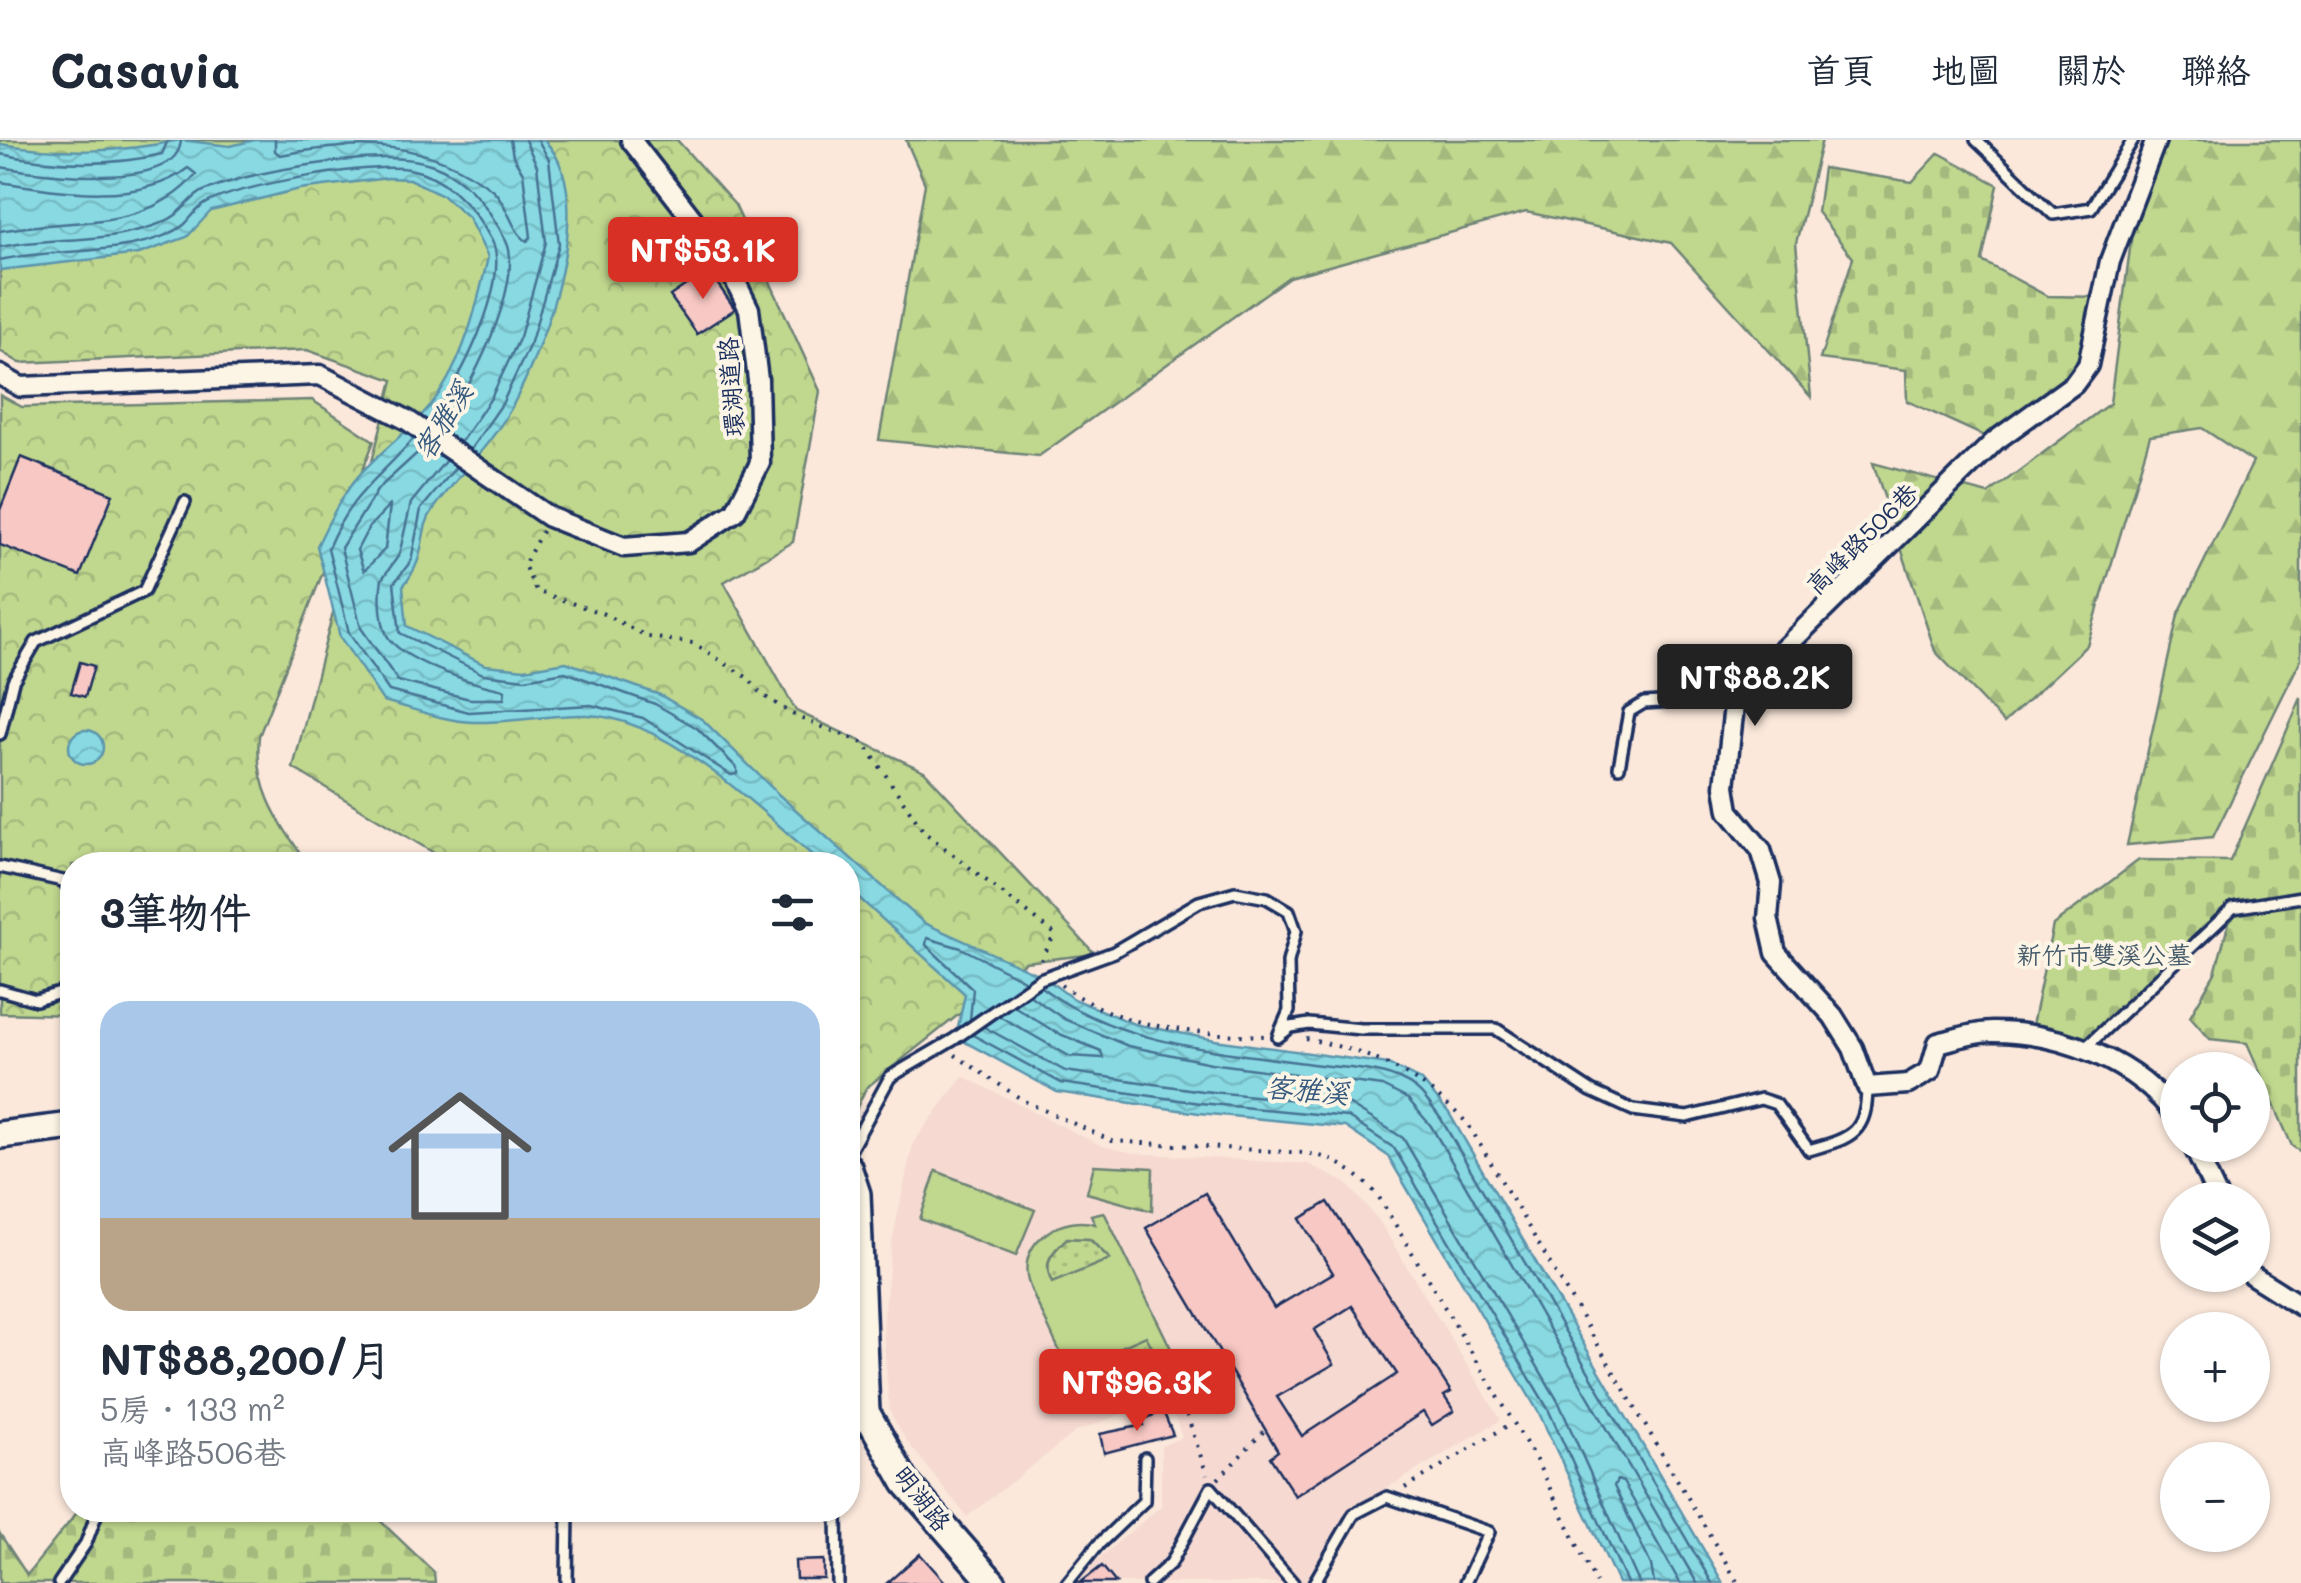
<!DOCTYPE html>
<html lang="zh-TW">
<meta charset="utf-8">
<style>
body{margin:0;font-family:Mali,"LXGW WenKai TC",sans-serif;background:#f2f2f3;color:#1f2937;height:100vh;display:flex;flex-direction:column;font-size:38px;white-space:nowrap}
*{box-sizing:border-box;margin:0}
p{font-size:32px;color:#747a83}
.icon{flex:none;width:55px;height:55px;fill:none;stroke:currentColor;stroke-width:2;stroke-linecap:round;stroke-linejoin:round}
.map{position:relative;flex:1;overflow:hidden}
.drawer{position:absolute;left:60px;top:712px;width:800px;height:670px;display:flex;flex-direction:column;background:#fff;border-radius:40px;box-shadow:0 2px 8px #0004}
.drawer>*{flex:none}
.fabs{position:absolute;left:2160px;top:912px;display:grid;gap:20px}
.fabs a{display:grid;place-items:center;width:110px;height:110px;border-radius:50%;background:#fff;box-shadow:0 2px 8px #0004;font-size:50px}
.price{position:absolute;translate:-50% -85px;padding:0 22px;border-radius:10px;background:#d93025;color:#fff;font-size:32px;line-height:65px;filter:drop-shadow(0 2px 5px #0008)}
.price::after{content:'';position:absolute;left:50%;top:60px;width:30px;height:22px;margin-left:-15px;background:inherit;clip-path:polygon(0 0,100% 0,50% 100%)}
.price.active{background:#222;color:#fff}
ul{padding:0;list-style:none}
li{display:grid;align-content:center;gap:20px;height:530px;padding:0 40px}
li span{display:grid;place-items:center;height:310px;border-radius:30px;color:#555}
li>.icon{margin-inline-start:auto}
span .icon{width:180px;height:180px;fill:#fffc;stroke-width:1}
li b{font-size:42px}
h2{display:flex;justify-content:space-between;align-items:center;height:120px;padding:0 40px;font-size:42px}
header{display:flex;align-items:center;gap:60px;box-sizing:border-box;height:140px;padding:0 50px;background:#fff;border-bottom:2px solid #e0e1e3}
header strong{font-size:48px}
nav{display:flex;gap:55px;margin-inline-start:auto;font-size:35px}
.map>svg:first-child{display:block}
.built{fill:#f6dad2}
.grass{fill:url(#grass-dots);stroke:#6e8376;stroke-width:2.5}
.forest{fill:url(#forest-firs);stroke:#6e8376;stroke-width:2.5}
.cemetery{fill:url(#cemetery-stones);stroke:#6e8376;stroke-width:2.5}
.park{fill:url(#park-crowns);stroke:#6e8376;stroke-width:2.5}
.pitch{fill:#c0d78e;stroke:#6e8376;stroke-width:2.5;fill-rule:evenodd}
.water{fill:url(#water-waves);stroke:#5c95ad;stroke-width:2.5}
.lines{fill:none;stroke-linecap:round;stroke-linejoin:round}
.shore{stroke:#477393;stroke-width:2.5}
.building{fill:#f8c8c4;stroke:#1b2f5e;stroke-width:2.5;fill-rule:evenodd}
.lane-casing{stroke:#1b2f5e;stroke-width:16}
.street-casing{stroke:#1b2f5e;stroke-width:25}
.secondary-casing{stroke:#1b2f5e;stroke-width:32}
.path{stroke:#1b2f5e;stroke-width:4;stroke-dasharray:2.5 8;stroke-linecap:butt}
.lane{stroke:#fcf5e5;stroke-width:9}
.street{stroke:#fcf5e5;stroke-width:18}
.secondary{stroke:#fcf5e5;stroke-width:25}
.labels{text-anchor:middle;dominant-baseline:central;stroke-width:8;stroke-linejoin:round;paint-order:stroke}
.street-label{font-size:25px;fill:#1b2f5e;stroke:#fcf5e5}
.park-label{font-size:25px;fill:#44596a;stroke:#fcf5e5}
.water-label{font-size:28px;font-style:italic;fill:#365a7f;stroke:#fcf5e5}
</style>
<header>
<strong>Casavia</strong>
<nav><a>首頁</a><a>地圖</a><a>關於</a><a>聯絡</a></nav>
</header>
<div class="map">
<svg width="2301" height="1443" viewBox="0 0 2301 1443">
<defs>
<pattern id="grass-dots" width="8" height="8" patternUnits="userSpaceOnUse" patternTransform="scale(2.5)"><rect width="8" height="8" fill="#c0d78e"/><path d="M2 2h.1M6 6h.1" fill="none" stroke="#a4b97d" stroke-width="1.8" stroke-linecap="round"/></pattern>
<pattern id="forest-firs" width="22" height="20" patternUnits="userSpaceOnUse" patternTransform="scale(2.5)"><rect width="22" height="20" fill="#c0d78e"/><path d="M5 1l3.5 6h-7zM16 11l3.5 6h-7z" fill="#a4b97d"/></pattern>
<pattern id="cemetery-stones" width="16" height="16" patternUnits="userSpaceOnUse" patternTransform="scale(2.5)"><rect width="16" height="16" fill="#c0d78e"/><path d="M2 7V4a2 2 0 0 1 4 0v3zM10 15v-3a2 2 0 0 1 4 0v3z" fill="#a4b97d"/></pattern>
<pattern id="park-crowns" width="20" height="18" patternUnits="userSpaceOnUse" patternTransform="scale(2.5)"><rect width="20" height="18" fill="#c0d78e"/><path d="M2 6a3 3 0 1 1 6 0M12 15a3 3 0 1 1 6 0" fill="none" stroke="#a4b97d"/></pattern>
<pattern id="water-waves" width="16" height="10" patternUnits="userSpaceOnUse" patternTransform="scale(2.5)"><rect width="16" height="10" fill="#88d9e2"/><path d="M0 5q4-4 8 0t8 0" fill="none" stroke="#75bbc4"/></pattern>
</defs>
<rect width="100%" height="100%" fill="#fbe8db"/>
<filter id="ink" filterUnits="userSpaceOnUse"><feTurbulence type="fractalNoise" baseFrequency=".01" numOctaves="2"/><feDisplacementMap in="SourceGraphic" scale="20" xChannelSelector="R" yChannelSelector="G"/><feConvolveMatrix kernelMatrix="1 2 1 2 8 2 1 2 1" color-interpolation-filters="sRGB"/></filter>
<g filter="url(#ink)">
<path class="built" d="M963,936L1102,1006L1134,1013L1308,1024L1346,1043L1378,1079L1501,1280L1357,1366L1306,1443H1080L1081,1433L1161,1366V1306L1182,1297L1167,1257L1077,1291L967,1377L905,1299L889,1270L883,1188L891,1106L913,1003Z"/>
<path class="grass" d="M1067,1098L1089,1099L1111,1119L1052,1144C1043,1122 1051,1113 1067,1098Z
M1147,1195L1155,1211C1143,1252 1109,1261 1089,1221Z"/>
<path class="forest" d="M906,0H1822L1796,103L1811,257L1671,103L1526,72L1289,137L1039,316L879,300L925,44Z
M2144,0H2301V519L2213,697L2127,705L2178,475L2253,322L2202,288L2150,296L2087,505L2004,583L1935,511L1873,323L1988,354L2110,263Z"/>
<path class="cemetery" d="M1939,13L1998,45L1982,121L2047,156L2100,157L2088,225L1995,301L1907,261L1906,230L1820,219L1853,118L1817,72L1823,28L1912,42Z
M2301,558V1012L2292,1006L2247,903L2210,899L2190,876L2215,833L2232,771L2082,910L2030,895L2053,785L2139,720L2230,721Z
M79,1370H369L434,1432L435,1443H0V1394L27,1435Z"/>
<path class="park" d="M0,0H677L735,65L820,251L793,402L724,442L796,571L924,631L1095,814L1025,822L866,948L848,986V725H454L293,628L393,240L307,210L20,223L0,211Z
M0,255L22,267L312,260L374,301L259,596C254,648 277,679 305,720L302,725H72V875L0,873Z
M1094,1025L1153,1028L1152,1071L1087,1053Z"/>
<path class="pitch" d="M936,1031L1035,1070L1016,1116L920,1079Z
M1104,1072L1181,1229L1166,1236L1163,1230L1158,1248C1095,1293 1070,1235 1048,1186C1042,1171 1029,1152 1027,1136C1021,1098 1065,1075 1095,1084L1091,1075ZM1067,1098L1090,1099L1110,1119L1052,1143C1042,1122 1051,1113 1067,1098ZM1146,1196L1154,1211C1146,1243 1128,1252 1098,1239L1089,1221Z"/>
<path class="water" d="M180,0L230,6L255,0H544C601,57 544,206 512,267C491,305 458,335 433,370C417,393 429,415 403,446L407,486L485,525L525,529L566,522L660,555L703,580L778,654L924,783L1044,837L1073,859L1134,884L1215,900L1388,924L1422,941L1449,973L1723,1443H1618L1539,1273L1388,1016L1345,987L1199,973L1057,952L956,897L965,854L848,748V725H823C767,675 665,576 587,575C551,574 511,583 473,582C443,581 412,568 383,561L340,497L317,406C329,381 342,354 361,333C384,308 412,289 433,262C464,222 477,165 488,117L468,77L443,55L409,39L388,38L300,49L211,71L187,97L139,114L0,130V4C63,14 118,13 180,0Z
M69 607a17 17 0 1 1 34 0a17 17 0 1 1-34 0Z"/>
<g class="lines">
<path class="shore" d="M275,0V11L280,15C361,0 430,0 493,50C508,64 511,91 527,101L531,97L523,33L513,16L510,0
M0,14C54,25 108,27 162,14L168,0
M0,27C36,33 178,54 181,0
M0,42C56,51 140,66 188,28L196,34C147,93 69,77 0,91
M0,107C44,98 92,102 135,91C148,88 167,82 177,74C187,66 194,54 206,50C243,35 285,28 324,23C414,12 461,12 506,101C526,140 467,258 440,289
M0,120C45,110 92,114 136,104C151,101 174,94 185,84C192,77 198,67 207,63C238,45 374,22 409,29C448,36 475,69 492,101C512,140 457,250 429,281
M414,298C377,341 352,352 328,408L349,493L389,551L469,572L591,565L643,578L731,635L737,634V628L697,588L655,564L565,532L525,539L483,534L400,493L394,443L411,421L421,369L456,327
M460,303L491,258L520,197L546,102L537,26L525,0
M425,306L378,349L341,408L361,488L398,541L470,559H504L505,550C476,545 410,524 390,500C380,488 379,454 382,439L399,415L411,363L446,320
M470,310L502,264L531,202L559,104L549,20L538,0
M390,365L385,409L364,431L357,410L369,387Z
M1041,847C1118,905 1219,911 1312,924C1346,929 1388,927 1416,949C1426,957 1434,970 1441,979L1712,1443
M1029,855L1064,879L1128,906L1211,923L1382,946L1408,959L1431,986L1697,1443
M999,876L1069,916L1103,918L1101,911L1055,892L1014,866
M970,880L973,849L926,805L927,798L961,808L1026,841
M984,887L1065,931L1202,951L1350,965L1403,998L1559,1263L1639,1443
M973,895L1061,943L1200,963L1347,977L1394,1008L1548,1269L1627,1443
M1654,1443L1651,1425L1614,1346L1617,1340L1623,1342L1680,1443"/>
</g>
<path class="building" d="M708,130L735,169L697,194L670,156Z
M21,317L113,354L80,436L0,405V370Z
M80,522L94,526L85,557L71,553Z
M1205,1053L1274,1168L1333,1133L1300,1079L1328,1062L1451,1252L1444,1256L1454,1271L1432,1285L1423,1272L1295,1356L1270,1317L1278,1311L1146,1088ZM1352,1166L1397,1234L1302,1296L1277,1257L1334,1224L1314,1190Z
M1163,1271L1173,1295L1104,1313L1100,1294L1144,1285L1142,1280Z
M920,1414L946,1443H887Z
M824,1420V1439H796L795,1421Z
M1102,1426L1116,1443H1080Z"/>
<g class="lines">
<defs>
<path id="lane" d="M1976,0L2053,74L2091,68L2133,0
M0,594L13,541L36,502L144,451L185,362
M1619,627L1629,572L1644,563L1735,557
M0,727L63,741L72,752
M0,850L36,860L67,851L72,840
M1278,897L1291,887L1309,884L1361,889H1496L1591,951L1633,970L1687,977L1761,959L1776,964L1809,1010C1850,998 1867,995 1867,947
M2084,909L2233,768L2301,757
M848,1014L890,937L953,900L1040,839L1114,812L1199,762L1235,752L1267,758L1289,771L1296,791L1288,822L1289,871L1279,894
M848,1303L865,1275
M837,1370L838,1443
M59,1443L86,1403L98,1370
M567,1443L568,1370
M1067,1443L1097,1406L1144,1361L1145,1318
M1149,1443L1171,1423L1211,1348L1293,1443
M1314,1443L1354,1374L1387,1357L1489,1392L1465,1443"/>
<path id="street" d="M2156,0L2110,121L2088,225L2074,244L1995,301L1735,557L1725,646L1729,671L1761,710L1771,743L1768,778L1776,813L1833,876L1853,908L1867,947L1908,944L1930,931L1938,903C1955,899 1975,892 1992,892C2061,892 2138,921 2178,979
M0,235L21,247L320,235L407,280L549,377L624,407L689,402L735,372L760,323L758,240L749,169L726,122L631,0
M2193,1005L2219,1060
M2252,1135L2301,1166"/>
<path id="secondary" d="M0,995L72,986
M848,1027L857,1054L866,1272L906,1343L993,1443"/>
</defs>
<use href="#lane" class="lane-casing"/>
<use href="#street" class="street-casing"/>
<use href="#secondary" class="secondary-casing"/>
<path class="path" d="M542,391L524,425L536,451L604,474L648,497L693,503L748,538L761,554L797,577L864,603L924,692L1055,794L1039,824
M1061,845C1119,889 1196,894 1266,896
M1306,899C1374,912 1420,935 1468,984L1738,1443
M955,915L1024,961L1112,1001L1304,1013C1337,1017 1353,1031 1377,1054L1536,1320L1596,1443
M1177,1245L1207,1335
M1289,1277L1296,1272
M1218,1339L1265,1290
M1405,1348L1512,1283"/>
<use href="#lane" class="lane"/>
<use href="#street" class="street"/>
<use href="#secondary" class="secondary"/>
</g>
</g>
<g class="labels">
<g class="street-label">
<text transform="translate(730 247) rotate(-94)">環湖道路</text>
<text transform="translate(1861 398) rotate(-45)">高峰路506巷</text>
<text transform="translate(923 1358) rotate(52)">明湖路</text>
</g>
<g class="park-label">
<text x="2104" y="814">新竹市雙溪公墓</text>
</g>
<g class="water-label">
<text transform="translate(442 280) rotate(-58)">客雅溪</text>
<text transform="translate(1307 949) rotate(5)">客雅溪</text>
</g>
</g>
</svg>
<div class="fabs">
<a><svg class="icon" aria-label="locate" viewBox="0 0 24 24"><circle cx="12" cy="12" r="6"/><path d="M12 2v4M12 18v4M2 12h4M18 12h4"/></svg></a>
<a><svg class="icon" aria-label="layers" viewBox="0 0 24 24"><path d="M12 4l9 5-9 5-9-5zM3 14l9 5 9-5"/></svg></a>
<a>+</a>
<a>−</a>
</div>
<b class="price" style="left:703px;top:162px">NT$53.1K</b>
<b class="price active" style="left:1755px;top:589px">NT$88.2K</b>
<b class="price" style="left:1137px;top:1294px">NT$96.3K</b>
<section class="drawer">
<h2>3筆物件<svg class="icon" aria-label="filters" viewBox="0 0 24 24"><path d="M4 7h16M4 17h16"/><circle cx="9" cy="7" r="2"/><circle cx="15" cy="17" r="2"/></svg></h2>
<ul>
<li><span style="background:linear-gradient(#a9c7e8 70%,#b9a48a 0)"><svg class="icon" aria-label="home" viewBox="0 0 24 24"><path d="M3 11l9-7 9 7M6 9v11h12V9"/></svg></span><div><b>NT$88,200/月</b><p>5房 · 133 m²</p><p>高峰路506巷</p></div></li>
</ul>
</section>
</div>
